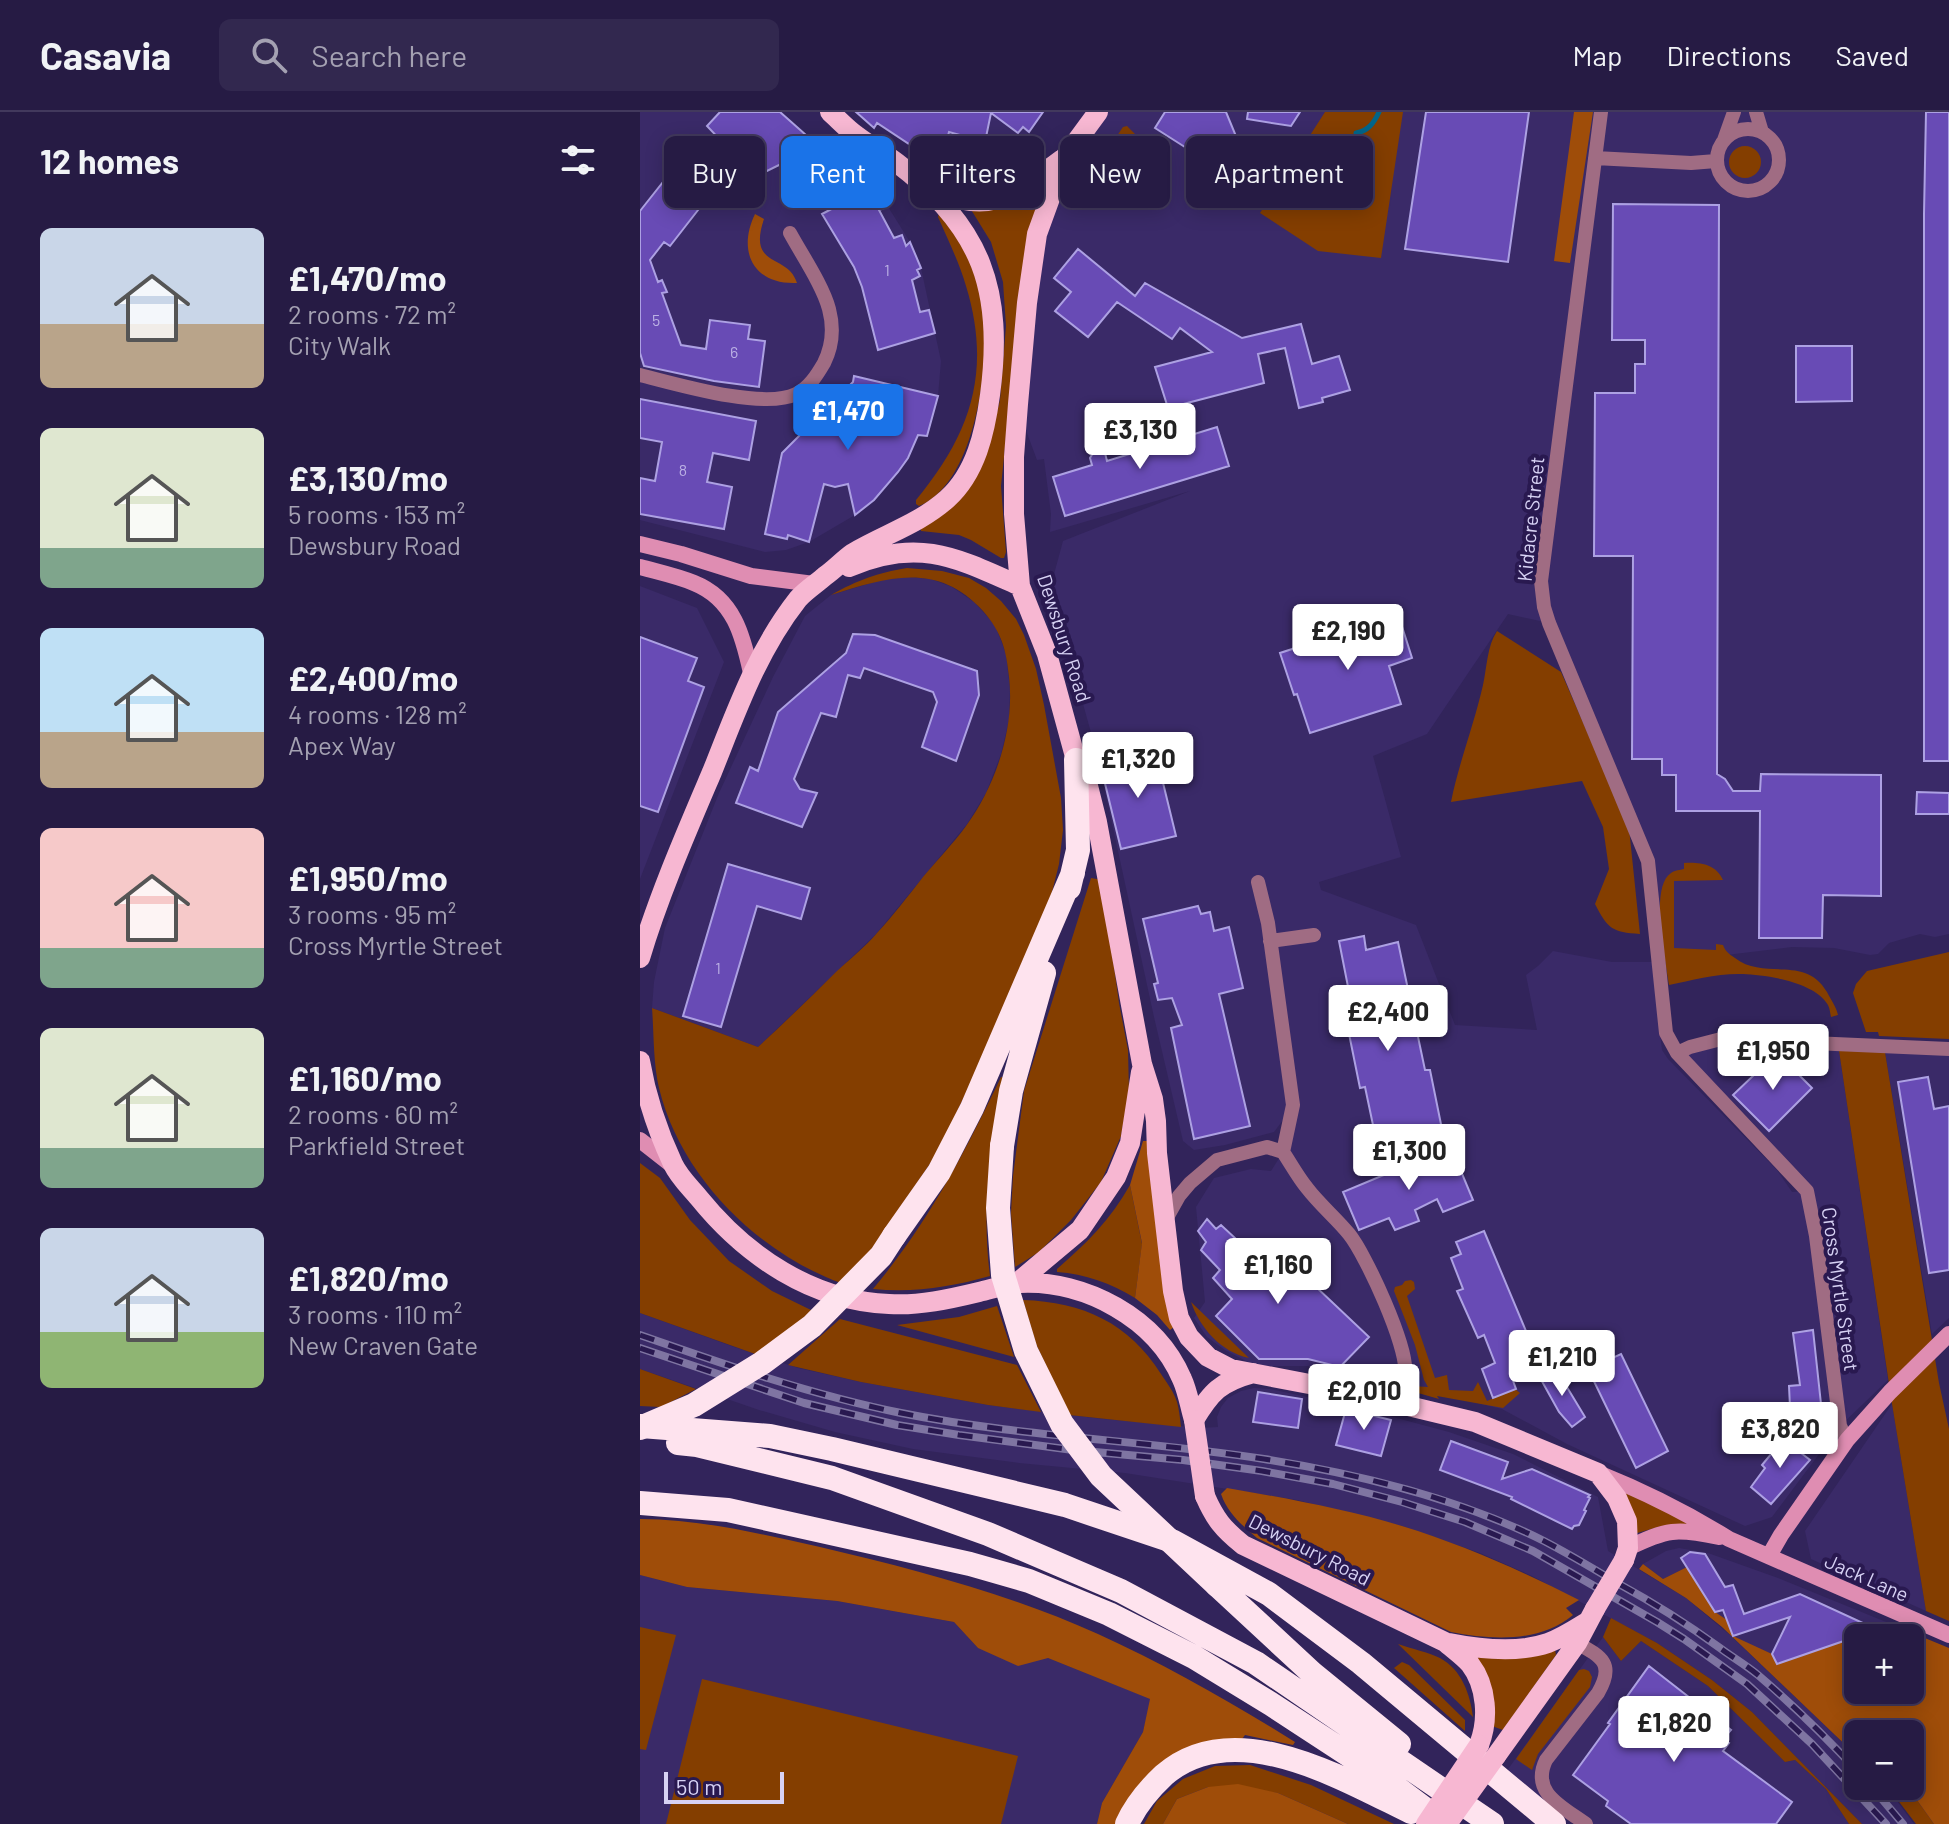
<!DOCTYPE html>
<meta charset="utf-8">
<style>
body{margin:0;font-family:Barlow,sans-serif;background:#32284f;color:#f1f3f6;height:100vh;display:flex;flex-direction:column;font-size:30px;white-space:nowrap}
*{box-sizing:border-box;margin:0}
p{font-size:26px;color:#a4a1b2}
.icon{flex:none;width:44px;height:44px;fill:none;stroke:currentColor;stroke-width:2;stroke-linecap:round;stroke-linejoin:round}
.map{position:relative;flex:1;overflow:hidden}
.panel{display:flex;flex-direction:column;background:#261b44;width:640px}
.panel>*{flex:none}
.banner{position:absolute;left:24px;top:24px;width:760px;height:72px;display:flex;gap:16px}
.tools{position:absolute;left:1204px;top:1512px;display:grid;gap:16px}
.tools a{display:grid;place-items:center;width:80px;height:80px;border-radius:12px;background:#261b44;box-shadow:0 4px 20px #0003,0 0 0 2px #42395d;font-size:40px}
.scale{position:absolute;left:24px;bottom:20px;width:120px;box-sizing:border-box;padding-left:8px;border:4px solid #d7d2f4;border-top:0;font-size:22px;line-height:28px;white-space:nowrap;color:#d7d2f4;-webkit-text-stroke:6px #291950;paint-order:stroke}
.price{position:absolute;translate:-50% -68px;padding:0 18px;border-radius:8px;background:#fff;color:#222;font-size:26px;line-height:52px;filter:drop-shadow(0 2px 4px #0008)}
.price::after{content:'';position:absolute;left:50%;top:48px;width:24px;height:18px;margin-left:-12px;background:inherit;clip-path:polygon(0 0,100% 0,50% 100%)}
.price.on{background:#1a73e8;color:#fff}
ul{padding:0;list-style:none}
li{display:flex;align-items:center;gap:24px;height:200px;padding:0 40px}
li span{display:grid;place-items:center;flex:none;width:224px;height:160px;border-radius:12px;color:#555}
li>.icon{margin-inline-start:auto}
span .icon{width:96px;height:96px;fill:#fffc;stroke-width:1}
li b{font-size:34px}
h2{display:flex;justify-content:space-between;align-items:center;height:96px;padding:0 40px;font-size:34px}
.tag{padding:0 28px;border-radius:12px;background:#261b44;box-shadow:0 4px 20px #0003,0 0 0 2px #42395d;font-size:28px;line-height:72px}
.tag.on{background:#1a73e8;color:#fff}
header{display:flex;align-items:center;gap:48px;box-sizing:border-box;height:112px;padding:0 40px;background:#261b44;border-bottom:2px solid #42395d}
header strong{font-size:38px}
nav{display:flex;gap:44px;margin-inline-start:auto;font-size:28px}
.search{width:560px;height:72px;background:#32284f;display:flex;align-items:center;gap:20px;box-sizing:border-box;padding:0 28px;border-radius:12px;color:#a4a1b2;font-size:30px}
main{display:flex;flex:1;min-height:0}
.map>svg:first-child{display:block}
.built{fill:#3a2a68;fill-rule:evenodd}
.green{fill:#843e00}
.forest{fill:#9f4d09;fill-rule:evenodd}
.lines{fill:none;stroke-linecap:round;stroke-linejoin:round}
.stream{stroke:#026589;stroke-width:5}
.building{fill:#684bb5;stroke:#ada1e3;stroke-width:2}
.street{stroke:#a06c83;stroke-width:14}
.secondary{stroke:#df8db2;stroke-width:16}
.primary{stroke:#f7b7d2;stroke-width:20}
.highway{stroke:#fee3ee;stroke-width:24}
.rail-casing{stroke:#7f75a2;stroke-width:8}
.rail{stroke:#291950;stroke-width:5;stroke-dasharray:15;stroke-linecap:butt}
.primary-bridge{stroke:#f7b7d2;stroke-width:20}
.highway-bridge{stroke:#fee3ee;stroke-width:24}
.labels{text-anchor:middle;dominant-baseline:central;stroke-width:8;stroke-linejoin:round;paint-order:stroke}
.number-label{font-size:16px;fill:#bbb0e4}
.street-label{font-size:20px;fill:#d7d2f4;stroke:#291950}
</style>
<header>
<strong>Casavia</strong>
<div class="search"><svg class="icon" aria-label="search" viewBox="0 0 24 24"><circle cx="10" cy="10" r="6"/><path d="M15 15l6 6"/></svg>Search here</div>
<nav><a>Map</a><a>Directions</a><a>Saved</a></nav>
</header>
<main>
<section class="panel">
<h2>12 homes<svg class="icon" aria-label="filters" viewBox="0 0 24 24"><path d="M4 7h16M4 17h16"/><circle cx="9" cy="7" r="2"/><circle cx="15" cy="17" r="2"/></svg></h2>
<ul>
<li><span style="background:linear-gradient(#c9d6e8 60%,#b9a48a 0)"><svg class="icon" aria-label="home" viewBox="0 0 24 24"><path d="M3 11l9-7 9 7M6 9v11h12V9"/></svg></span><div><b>£1,470/mo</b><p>2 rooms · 72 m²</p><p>City Walk</p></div></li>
<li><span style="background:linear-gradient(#dfe7d0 75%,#7fa58c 0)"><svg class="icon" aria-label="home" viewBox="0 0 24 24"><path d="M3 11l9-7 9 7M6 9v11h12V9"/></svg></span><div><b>£3,130/mo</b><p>5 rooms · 153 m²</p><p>Dewsbury Road</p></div></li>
<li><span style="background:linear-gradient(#bfe0f5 65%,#b9a48a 0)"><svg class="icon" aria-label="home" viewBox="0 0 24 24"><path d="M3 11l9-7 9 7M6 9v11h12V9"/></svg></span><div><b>£2,400/mo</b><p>4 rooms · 128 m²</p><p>Apex Way</p></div></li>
<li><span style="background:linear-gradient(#f6c9c9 75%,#7fa58c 0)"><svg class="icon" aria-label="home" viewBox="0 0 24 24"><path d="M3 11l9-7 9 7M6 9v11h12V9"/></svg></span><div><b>£1,950/mo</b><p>3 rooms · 95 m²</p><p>Cross Myrtle Street</p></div></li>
<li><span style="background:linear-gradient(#dfe7d0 75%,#7fa58c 0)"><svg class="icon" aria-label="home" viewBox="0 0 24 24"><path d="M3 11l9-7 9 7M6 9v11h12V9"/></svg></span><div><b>£1,160/mo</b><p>2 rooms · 60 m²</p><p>Parkfield Street</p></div></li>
<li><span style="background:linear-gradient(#c9d6e8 65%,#8fb573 0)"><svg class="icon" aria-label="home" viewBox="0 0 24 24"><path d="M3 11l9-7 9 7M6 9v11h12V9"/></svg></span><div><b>£1,820/mo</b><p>3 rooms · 110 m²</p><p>New Craven Gate</p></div></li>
</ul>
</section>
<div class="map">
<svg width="1309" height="1712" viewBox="0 0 1309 1712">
<rect width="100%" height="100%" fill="#32245b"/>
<path class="built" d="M0,0H140L202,55L235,74L270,130L281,156L301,249L298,284L287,324L267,322L265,327L273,335L268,345L234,388L215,403L169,430L146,438L125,440L0,408Z
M216,0H403L380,32L362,40L339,46L303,42L269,32L238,12L234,16Z
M458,0H1309V822L1295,825L1280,822L1249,831L1238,842L1230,843L1194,836L1152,835L1020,851V922L1022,938L1028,947L1137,1058L1152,1080L1166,1079L1038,940L1081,927L1198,932L1248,1268L1200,1314L1132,1405L1105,1414L927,1332L862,1297L706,1259L671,1254H627L608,1250L585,1238L567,1225L554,1206L565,1190L556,1095L574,1066L611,1057L631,1059L643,1040L652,996L634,1020L585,1033L554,1038L543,1029L514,905L457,642L414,488L413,466L423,429L550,379L410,420L411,402L404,347L397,348L381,305L397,122ZM868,502L909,511L1008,749L1019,850H972L913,839L898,854L886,863L897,918L815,913L776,813L681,778L679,770L761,745L733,644L787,622Z
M268,465L291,467L312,475L334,490L355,513L366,542L370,577L369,608L361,642L346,681L327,712L236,822L118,935L12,896L14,870L25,816L79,681L133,565L165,504L191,483L241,468Z
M0,474L57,496L84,550L0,767Z
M1244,934L1309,938V1206L1292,1222Z
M0,1201L94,1235L158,1256L221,1270L348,1293L454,1306L561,1316L578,1315L577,1305L581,1295L588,1286L601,1279L614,1276L630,1277L723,1297L809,1320L873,1342L958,1385L968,1439L1046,1486L1091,1524L1047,1455L1023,1467L1003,1452L1026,1439L1039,1436L1068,1441L1138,1466L1251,1512L1137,1552L1132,1542L1093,1526L1218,1645V1674H1246L1274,1712H1222L1112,1600L1072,1568L1017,1531L892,1464L840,1441L762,1414L657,1388L485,1361L379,1351L273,1337L195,1320L119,1298L0,1257Z
M1252,1292L1286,1499L1171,1447L1165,1419Z
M0,1463L47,1475L197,1489L314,1510L338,1536L408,1546L511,1587L503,1620L462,1691L457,1712H0Z
M963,1525L981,1549L1001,1529L1068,1574L1145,1650L1155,1648L1186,1677L1209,1712H934L866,1660Z"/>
<path class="green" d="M685,0H763L741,146L678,139L620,101Z
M487,14L502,29C501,35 470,82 466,84C459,87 452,86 446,86L443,81L450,64L483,15Z
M1089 50a16 16 0 1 1 32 0a16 16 0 1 1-32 0Z
M406,62L368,306L361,374L366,440L364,446H361L331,428L319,423L281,419V416L352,320L360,288L366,214L363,170L351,130L330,96Z
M299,101H304C314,121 329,141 335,162C340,179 344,199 345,217C347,267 332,373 279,394L276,392V388C331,322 352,259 326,174C319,150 308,128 298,105Z
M267,456L302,459L329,466L346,476L361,489L376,507L384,523L396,557L404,593L421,686L423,718L419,752L410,788L362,904L298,1040L229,1141L201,1171C118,1141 40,1064 19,976C13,950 14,922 12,896L118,935C145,910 171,885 197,859C210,847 225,835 237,821C253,804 268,784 283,765C297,748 313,732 326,714C356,673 375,616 369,565C366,537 362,521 343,499C298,449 247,465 191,483C218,468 237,461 267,456Z
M857,519L921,560L989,716L1000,822C972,820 968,817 955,792L969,757L963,715L942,669L811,690C819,650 834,613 843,573C847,555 847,534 857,519Z
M1044,751C1060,750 1076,752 1083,768L1034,769V836L1076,838V832L1083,833C1085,839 1089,842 1095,846C1124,869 1165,842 1187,880C1191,888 1196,894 1198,903L1191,905C1190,901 1190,897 1188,893C1175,870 1127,863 1103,862C1079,861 1052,868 1029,873C1026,850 1009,775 1031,761C1035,758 1040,758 1044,757Z
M451,766L462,768L479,891L488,938L489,980L481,1024L461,1070L431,1108L399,1140L375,1155L371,1101L373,1064L384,979Z
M1309,840V927L1239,924L1238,920H1226L1213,881L1216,872L1227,859Z
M1198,932L1244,934L1299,1271L1309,1317V1509L1286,1499L1252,1292Z
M361,965L364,966C351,1034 341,1095 350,1164C311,1175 274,1181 233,1177C288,1111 324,1042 361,965Z
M0,1051L20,1066L50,1108L89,1149L132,1179L173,1199L118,1243L0,1201Z
M490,1073L502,1132L495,1186C471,1171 445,1162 417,1160V1157C446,1132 471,1107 490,1073Z
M771,1168L774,1170L775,1177L767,1184L795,1266L807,1263L809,1278L833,1279L838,1270L847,1289L875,1277L880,1281L863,1296L797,1284L799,1287L771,1279V1274L788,1275L784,1268L775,1233L754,1179L755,1175L762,1173L765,1169Z
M383,1188C443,1190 489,1211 521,1262C527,1271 534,1280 537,1290C539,1297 540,1306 541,1315L429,1303L396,1232Z
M551,1190L609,1246C581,1240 560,1216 551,1190Z
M357,1194L374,1245L257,1213L319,1205Z
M200,1207L377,1253L401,1300L348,1293L221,1270L148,1253Z
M0,1257L56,1277L21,1295L0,1294Z
M979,1375L1063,1412L1022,1414L997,1421Z
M971,1506L1017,1531L1072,1568L1112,1600L1222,1712H1209L1186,1677L1155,1648L1145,1650L1068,1574L1001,1529L981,1549L963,1525Z
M0,1515L36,1523L6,1638L0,1637Z
M758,1532C772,1537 788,1540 800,1546C822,1558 830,1582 833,1605Z
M915,1538L916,1543L863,1618L849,1613L836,1544Z
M762,1550L769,1553L825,1608V1619L754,1556Z
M944,1557L949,1559L952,1565L950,1575L898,1642L892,1658L876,1647L939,1558Z
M62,1567L378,1644L361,1712H26Z
M610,1653L671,1673L754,1712H708L638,1681L568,1675L537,1687L523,1712H504L517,1689L543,1667L575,1654Z
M1247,1674H1267L1294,1712H1276Z"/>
<path class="forest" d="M934,0H953L930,151L914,149Z
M115,102L124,107C107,157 148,141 157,171C113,173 97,139 115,102Z
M503,1029H508L534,1215L530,1218L517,1203L495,1186L502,1131L490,1073Z
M587,1376C645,1386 705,1397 762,1414C824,1433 882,1459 939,1488L926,1496L933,1503C899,1531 852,1528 811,1520L617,1426C602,1413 588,1402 581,1382Z
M0,1407C60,1407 121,1422 180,1435C274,1457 369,1482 458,1522C526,1553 591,1590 655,1630L653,1633L605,1623L599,1631L553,1635L480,1712H457L462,1691L503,1620L510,1587L408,1546L378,1554L338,1536L314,1510L197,1489L47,1475L0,1463Z
M1003,1452L1023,1467L1047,1455L1075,1500L1087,1508L1093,1524L1132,1542L1138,1552L1251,1512L1309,1536V1712H1294L1267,1674H1270V1622H1218V1645L1082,1515L1046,1486L999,1457ZM1218,1526H1270V1578H1218Z
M598,1672L638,1681L708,1712H523L537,1687L568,1675Z"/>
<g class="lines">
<path class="stream" d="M716,21C728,19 734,11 739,0"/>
</g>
<path class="building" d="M80,0H140L202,55L181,70L167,88L148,75L156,65L141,52L127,59L114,58L102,51L67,14Z
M216,0H403L389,20L383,15L378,21L351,1L345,30L309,20L303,42L269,32L237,11L234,16Z
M525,0H586L605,46L592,65L515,16Z
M608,0H660L651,14L607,7Z
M786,0H889L868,150L765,137Z
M1286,0H1309V649H1284V102Z
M50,36L70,52L68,54L83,66L30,134L24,130L10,148L18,170L22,168L27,180L22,181L41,233L66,237L70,208L110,213L108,227L125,229L119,275L74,269L4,254L0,241V99Z
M235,74L247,95L239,98L254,126L262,123L266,134L270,130L281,156L277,158L280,164L272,168L280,200L289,198L295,221L238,238L222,175L214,155L182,102Z
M973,92L1079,93L1077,662L1085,667L1093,679H1120L1121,662L1241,663V784L1183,783L1182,826H1119L1120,699H1036V663H1022V647H992L993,444H954L955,281H995V252H1005V228H972Z
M438,137L495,184L505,171L602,226L661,212L672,252L699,244L710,278L682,286L683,290L659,296L645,236L618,242L624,271L528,296L515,255L572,240L540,216L532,227L477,190L448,225L415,199L431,180L414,166Z
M1156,234H1212V289L1156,290Z
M214,264L298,284L287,324L278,323L268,346L258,360L234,388L215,403L208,372L195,375L184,372L169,430L148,423L147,427L125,422L142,341L213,270Z
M0,287L116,309L109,348L73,341L67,370L92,375L84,417L0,402V366L15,369L22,330L0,326Z
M577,315L589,354L425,404L413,365L452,353L450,346L453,341L460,339L465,341L467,349Z
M746,496L749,505L758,502L772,546L749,554L761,592L670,621L657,582L654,583L640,541L723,514L720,504Z
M213,522L235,523L337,559L339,583L316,649L282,635L297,590L293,580L224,556L220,566L208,563L196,605L181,601L154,667L160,677L177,681L162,715L96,691L110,655L118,659L138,600L206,541Z
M0,525L57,546L48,569L64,575L18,700L0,694Z
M515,638L536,724L481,737L460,651Z
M1277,680L1309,681V702H1276Z
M88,752L170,776L161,807L117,794L81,915L43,904Z
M558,794L561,802L570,800L574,819L589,815L603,876L579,882L610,1014L554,1027L531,916L542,913L532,886L518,888L514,872L518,871L503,807Z
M724,824L726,838L758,830L785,958H790L805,1032L725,1048L719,1016L733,1013L725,975L720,976L705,902L713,900L699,829Z
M1137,941L1172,976L1129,1019L1093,983Z
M1288,965L1294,997L1309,994V1158L1289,1161L1258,970Z
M806,1037L810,1055L818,1052L833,1088L803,1100L797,1087L775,1098L779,1109L755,1118L749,1106L719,1118L703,1080Z
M567,1107L576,1117L581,1113L625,1154L638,1139L729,1225L700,1255L668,1247H619L576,1204L592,1187L573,1166L580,1158L561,1138L566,1130L558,1119Z
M844,1119L901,1255L872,1266L876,1277L853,1286L842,1257L855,1251L844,1223L838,1226L817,1179L823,1177L811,1146L821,1142L816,1130Z
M1173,1218L1181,1292L1150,1295L1149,1274L1160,1273L1153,1221Z
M981,1242L1028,1339L996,1356L948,1257Z
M916,1257L945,1305L932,1315L919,1300L899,1264Z
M618,1280L662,1287L658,1316L613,1310Z
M706,1297L751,1308L741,1344L696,1333Z
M1154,1327L1165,1337L1161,1341L1170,1348L1131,1392L1111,1375L1125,1356L1122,1353L1142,1329L1148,1334Z
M811,1329L868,1350L862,1367L892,1357L950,1383L948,1385L950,1386L944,1398L946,1399L939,1413L934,1414L932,1417L871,1387L872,1385L800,1358Z
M1050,1440L1065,1442L1085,1475L1093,1473L1104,1502L1160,1482L1225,1512L1227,1521L1137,1552L1132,1542L1150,1505L1093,1524L1083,1498L1075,1500L1041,1446Z
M1009,1554L1091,1618L1083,1627L1089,1631L1083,1639L1152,1690L1136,1712H991L966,1694L968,1689L933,1663L970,1612L968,1611Z"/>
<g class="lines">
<path class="street" d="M961,0L901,469L904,495L909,511L1008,749L1026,921L1037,941L1167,1079L1176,1124L1200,1314L1207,1328
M1116,0L1122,20
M1077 48a31 31 0 1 1 62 0a31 31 0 1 1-62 0Z
M1084,28L1094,0
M955,46L1051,51L1076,49
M0,263C36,272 123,298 156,282C169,276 177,263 184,251C193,233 194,216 189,197C183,174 162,143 150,121
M618,770L628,811L653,993L643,1040
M630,829L674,823
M1037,941L1050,935L1081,927L1309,937
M525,1109L539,1084L550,1071L577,1048L627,1035L643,1040C651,1052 658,1065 667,1076C680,1093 696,1106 709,1122C726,1143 768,1235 765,1260C763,1273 751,1281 741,1287
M937,1531C962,1545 975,1552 958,1581L906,1648C890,1681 923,1695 946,1712"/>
<path class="secondary" d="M0,432L41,442L111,464L174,472
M0,455C18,460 37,464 54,471C94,487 103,524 111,561
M0,1028L33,1054
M958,1361C1003,1379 1047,1401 1089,1427L1309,1523
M988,1436C1027,1417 1036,1416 1079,1425
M1129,1444L1141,1423L1207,1328L1250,1280L1309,1222"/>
<path class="primary" d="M458,0L425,45L397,122L387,191L378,292L374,345V402L380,474L407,542L436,648L446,666L457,710L502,952L513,987L516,1009L517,1041L533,1179L539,1206L549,1225L568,1245L591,1257L706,1279L835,1310L958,1361L977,1386L987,1409L988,1436L984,1448
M296,79C355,105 378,79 425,45
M209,455C279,425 317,446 380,474
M0,846C19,783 46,721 72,660C96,600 117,539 158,487C166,478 176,472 185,464C195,457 203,448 213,441C245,422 279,412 307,387C336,361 345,320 350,283C364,179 342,115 257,51C244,41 230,34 217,24C207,17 199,8 190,0
M0,949C6,984 18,1020 33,1052C39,1065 50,1075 59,1086C106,1144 172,1189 249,1192C279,1194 310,1187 339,1180C352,1177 366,1172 380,1171C445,1168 516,1206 542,1267C548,1280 550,1295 554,1308
M377,1171L440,1118L476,1065L490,1031L501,960
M554,1308C571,1280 580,1270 613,1261
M565,1384C575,1407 583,1417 603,1433L805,1530C813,1537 823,1544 830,1552C847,1574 849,1608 839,1633
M809,1531C839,1537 879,1541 908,1531C922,1526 934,1518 947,1510
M856,1644L937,1531L955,1497"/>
<path class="highway" d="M429,776L438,738L436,648
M362,1034L371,979L404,861
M254,1124L299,1060L332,996L433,761
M0,1314L130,1324L192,1337L425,1393L532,1429L629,1482L721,1551L914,1712
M38,1331L57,1333L192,1366L348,1422L481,1479L616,1551L852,1712
M0,1391L88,1398L330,1452L389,1469L469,1502L554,1545L631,1592L738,1662L805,1712
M577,1473L672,1561L759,1632
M487,1712C496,1692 508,1678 524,1663C594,1602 703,1667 771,1700"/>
<defs>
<path id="rail" d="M0,1223C86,1253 172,1283 261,1301C381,1325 503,1328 624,1347C719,1362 818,1386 904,1429C929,1442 954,1457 979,1472C1014,1491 1047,1512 1080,1536C1092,1545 1106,1553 1118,1563C1153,1593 1187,1626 1218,1660
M0,1236L164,1291L257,1313L319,1323L433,1338L543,1348L622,1359L693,1372L762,1390L825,1410L893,1439L1017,1510L1044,1527L1107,1572L1172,1632L1246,1712
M1231,1674L1263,1712"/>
</defs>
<use href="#rail" class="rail-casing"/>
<use href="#rail" class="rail"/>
<path class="primary-bridge" d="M554,1308L565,1384
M955,1497L984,1448
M786,1712L839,1633
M807,1712L856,1644"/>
<path class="highway-bridge" d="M362,1034L358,1096L363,1163L386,1239L422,1312L461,1364L577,1473
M0,1316L54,1293L122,1251L172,1214L241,1144L254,1124"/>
</g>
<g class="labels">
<g class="number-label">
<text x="247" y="157">1</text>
<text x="16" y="207">5</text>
<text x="94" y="239">6</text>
<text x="43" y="357">8</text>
<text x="78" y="855">1</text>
</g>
<g class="street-label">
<text transform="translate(890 407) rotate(-84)">Kidacre Street</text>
<text transform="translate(425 526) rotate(72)">Dewsbury Road</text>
<text transform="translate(1201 1177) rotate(82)">Cross Myrtle Street</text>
<text transform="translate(670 1437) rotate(27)">Dewsbury Road</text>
<text transform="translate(1227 1465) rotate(24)">Jack Lane</text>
</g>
</g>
</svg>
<div class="tools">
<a>+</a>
<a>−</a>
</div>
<div class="scale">50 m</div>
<b class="price on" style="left:208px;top:340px">£1,470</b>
<b class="price" style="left:500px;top:359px">£3,130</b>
<b class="price" style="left:708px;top:560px">£2,190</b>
<b class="price" style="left:498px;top:688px">£1,320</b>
<b class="price" style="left:748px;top:941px">£2,400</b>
<b class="price" style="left:1133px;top:980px">£1,950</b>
<b class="price" style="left:769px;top:1080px">£1,300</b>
<b class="price" style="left:638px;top:1194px">£1,160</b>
<b class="price" style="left:922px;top:1286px">£1,210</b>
<b class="price" style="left:724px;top:1320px">£2,010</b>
<b class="price" style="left:1140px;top:1358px">£3,820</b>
<b class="price" style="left:1034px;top:1652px">£1,820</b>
<div class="banner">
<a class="tag">Buy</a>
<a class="tag on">Rent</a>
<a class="tag">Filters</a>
<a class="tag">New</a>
<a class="tag">Apartment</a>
</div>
</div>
</main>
